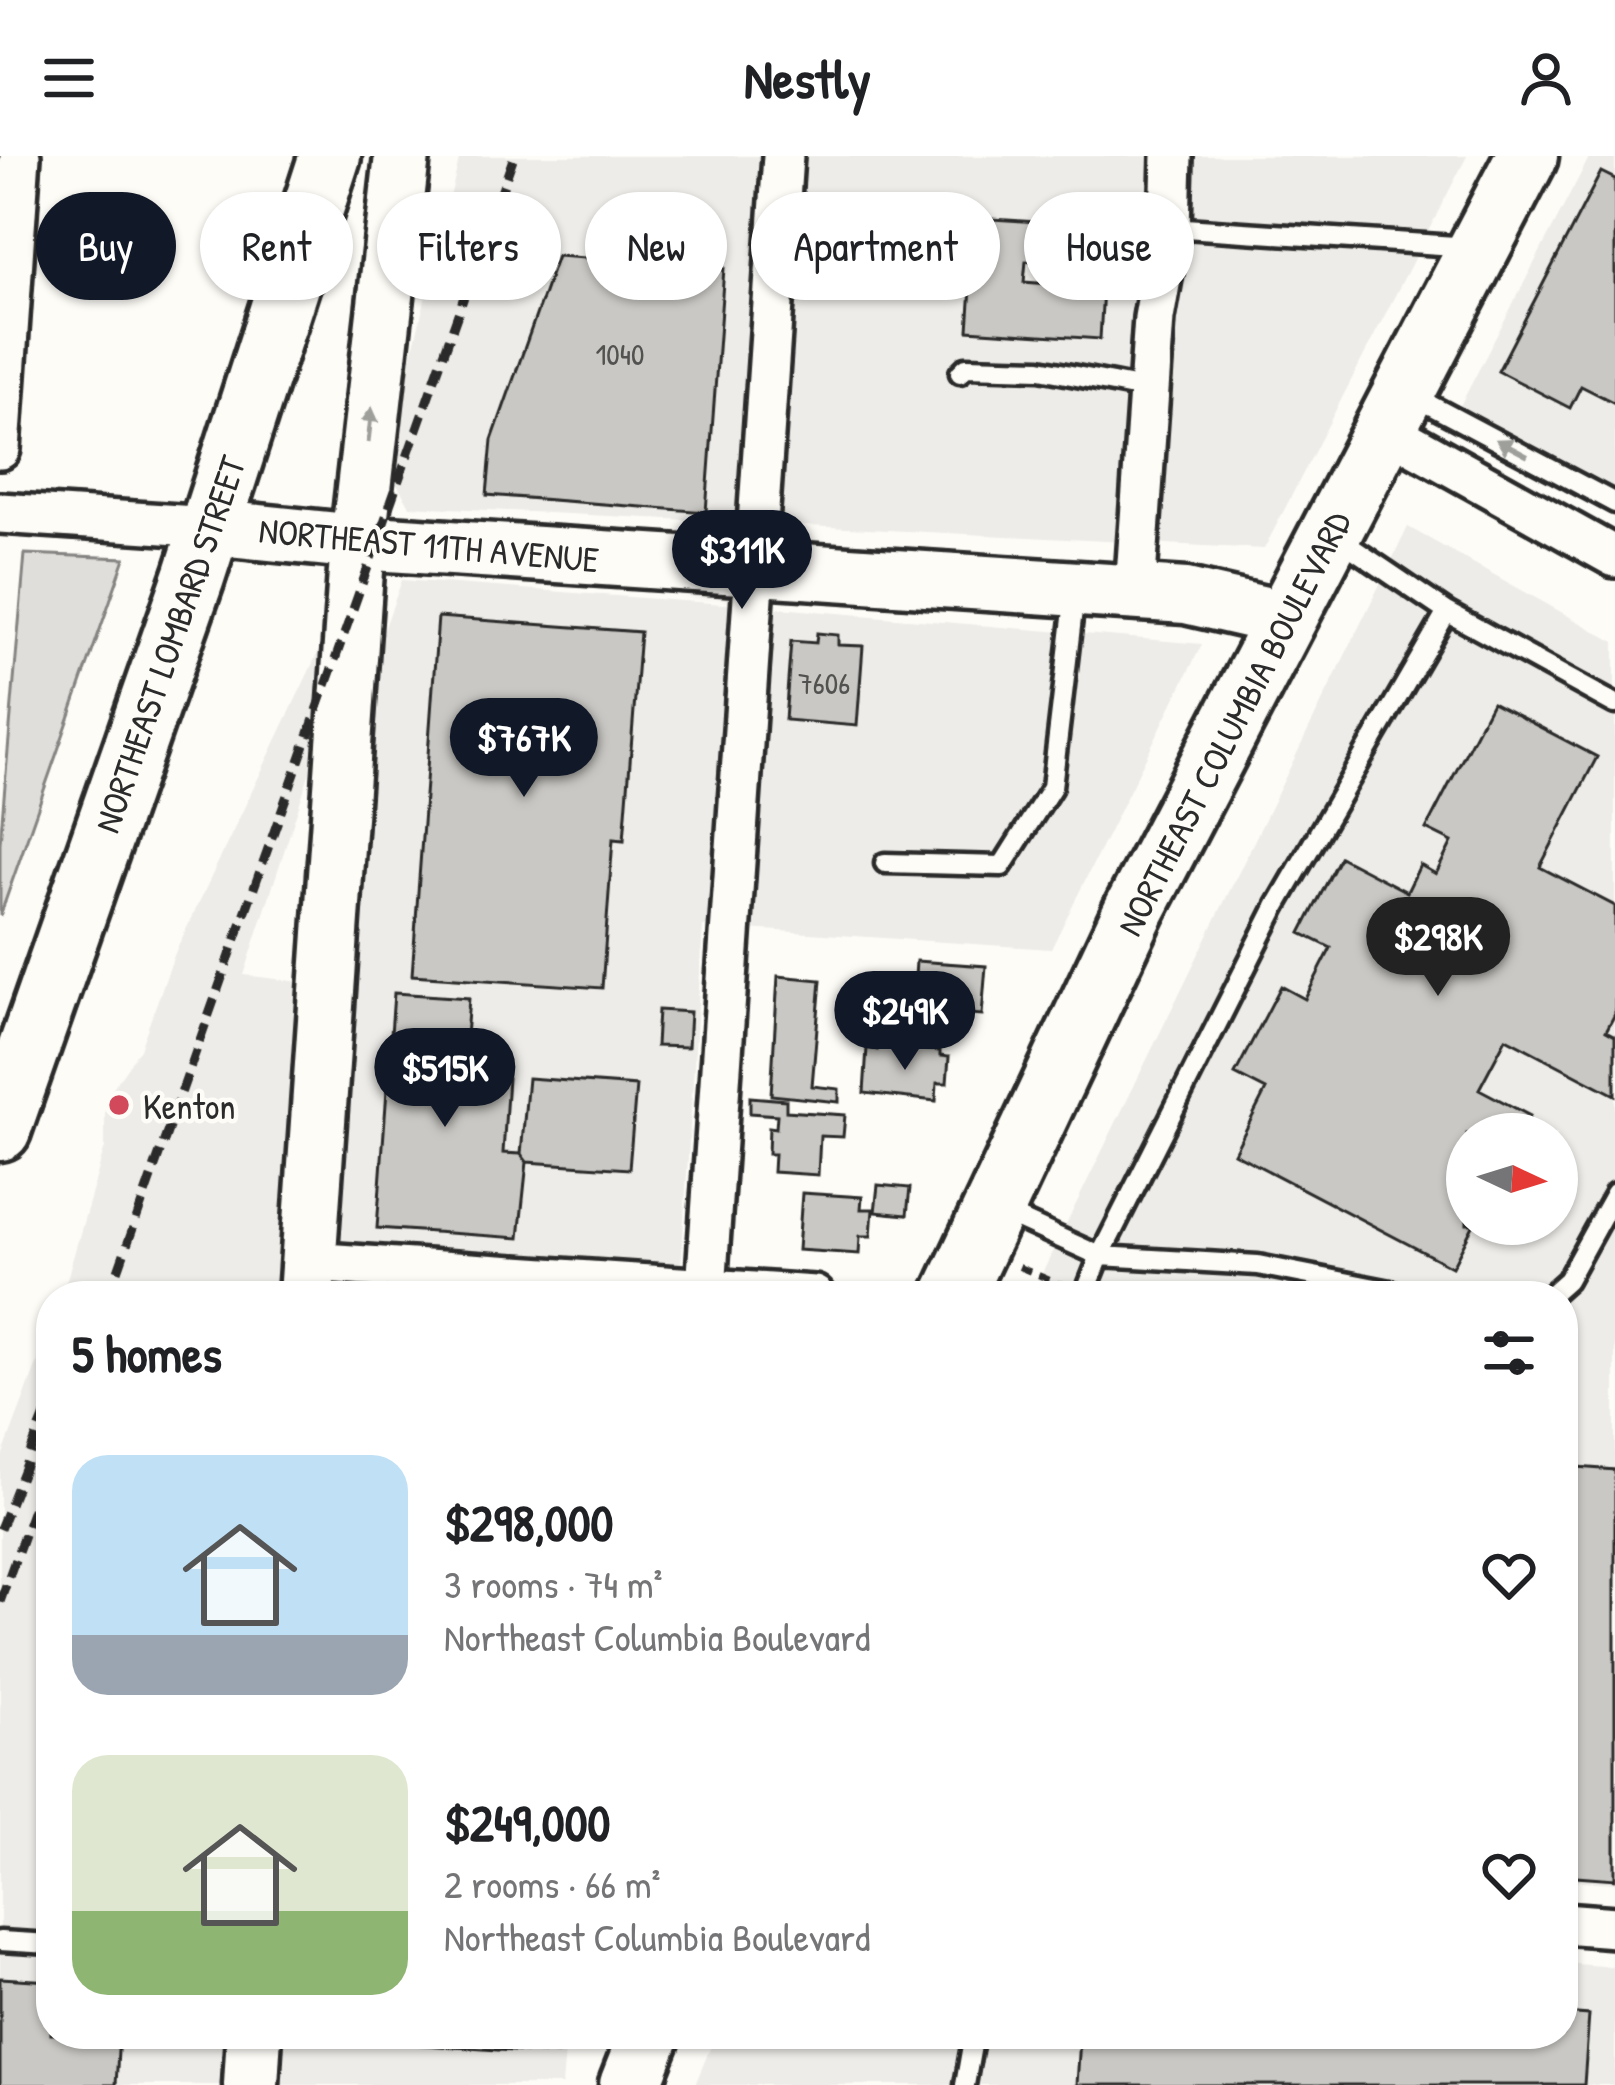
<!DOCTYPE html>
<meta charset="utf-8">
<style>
body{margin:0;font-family:"Patrick Hand",sans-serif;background:#f2f2f2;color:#202124;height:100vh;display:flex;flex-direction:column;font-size:45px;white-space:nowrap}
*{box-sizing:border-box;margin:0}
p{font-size:39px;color:#757577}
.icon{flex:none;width:66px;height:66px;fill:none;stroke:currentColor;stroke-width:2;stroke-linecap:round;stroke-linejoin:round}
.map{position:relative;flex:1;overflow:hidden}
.side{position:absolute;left:36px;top:1125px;width:1542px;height:768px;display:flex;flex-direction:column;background:#fff;border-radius:48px;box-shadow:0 3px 9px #0004}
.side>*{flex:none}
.top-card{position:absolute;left:36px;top:36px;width:1545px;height:108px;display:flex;gap:24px}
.needle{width:78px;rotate:94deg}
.tools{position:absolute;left:1446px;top:957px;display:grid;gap:24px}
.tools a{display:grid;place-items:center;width:132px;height:132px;border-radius:50%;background:#fff;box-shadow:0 3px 9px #0004;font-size:60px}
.price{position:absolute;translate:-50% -102px;padding:0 27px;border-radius:42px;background:#111827;color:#fff;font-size:39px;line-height:78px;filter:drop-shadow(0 3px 6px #0008)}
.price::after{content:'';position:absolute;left:50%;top:72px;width:36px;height:27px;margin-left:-18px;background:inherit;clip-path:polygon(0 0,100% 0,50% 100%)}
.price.selected{background:#222;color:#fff}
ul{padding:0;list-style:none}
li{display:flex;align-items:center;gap:36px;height:300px;padding:0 36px}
li span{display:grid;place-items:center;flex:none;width:336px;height:240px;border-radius:36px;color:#555}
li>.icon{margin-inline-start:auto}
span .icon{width:144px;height:144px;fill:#fffc;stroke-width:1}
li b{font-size:51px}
h2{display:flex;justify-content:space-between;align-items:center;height:144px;padding:0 36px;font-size:51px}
.chip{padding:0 42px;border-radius:54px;background:#fff;box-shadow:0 3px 9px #0004;font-size:42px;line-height:108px}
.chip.selected{background:#111827;color:#fff}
header{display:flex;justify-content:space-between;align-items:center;height:156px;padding:0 36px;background:#fff;font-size:54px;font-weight:700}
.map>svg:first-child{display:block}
.built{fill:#edece8;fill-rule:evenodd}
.green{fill:#dfdeda;stroke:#858482;stroke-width:3}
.building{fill:#c9c8c4;stroke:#2b2b2b;stroke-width:3}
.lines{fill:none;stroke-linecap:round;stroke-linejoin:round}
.lane-casing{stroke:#2b2b2b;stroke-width:27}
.street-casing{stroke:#2b2b2b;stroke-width:48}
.secondary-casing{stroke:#2b2b2b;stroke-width:63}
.primary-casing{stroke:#2b2b2b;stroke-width:69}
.path{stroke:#2b2b2b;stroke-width:6;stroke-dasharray:12 9;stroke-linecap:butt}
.lane{stroke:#fdfcf7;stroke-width:18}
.street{stroke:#fdfcf7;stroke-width:39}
.secondary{stroke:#fdfcf7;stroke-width:54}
.primary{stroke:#fdfcf7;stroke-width:60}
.rail{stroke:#2b2b2b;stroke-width:9;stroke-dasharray:18 9;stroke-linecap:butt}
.oneway{fill:#9e9e9b}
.poi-dot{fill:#d1495b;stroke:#fdfcf7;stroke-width:4.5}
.labels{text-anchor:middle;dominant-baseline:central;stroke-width:9;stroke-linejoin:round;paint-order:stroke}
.number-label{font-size:30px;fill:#525251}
.street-label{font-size:36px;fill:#2b2b2b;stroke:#fdfcf7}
.poi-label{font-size:36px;fill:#2b2b2b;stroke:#fdfcf7;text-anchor:start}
</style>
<header><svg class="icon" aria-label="menu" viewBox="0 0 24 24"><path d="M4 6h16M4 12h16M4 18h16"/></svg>Nestly<svg class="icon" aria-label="person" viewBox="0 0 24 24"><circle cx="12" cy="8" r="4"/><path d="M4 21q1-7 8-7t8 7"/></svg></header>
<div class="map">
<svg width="1615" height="1929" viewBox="0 0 1615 1929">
<rect width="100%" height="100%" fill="#fdfcf7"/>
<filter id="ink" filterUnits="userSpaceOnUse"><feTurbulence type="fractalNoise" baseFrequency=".00833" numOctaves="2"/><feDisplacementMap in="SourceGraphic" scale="24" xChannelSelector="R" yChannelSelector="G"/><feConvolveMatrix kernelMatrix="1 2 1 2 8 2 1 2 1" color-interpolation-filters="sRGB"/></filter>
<g filter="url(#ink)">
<path class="built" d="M460,0H1467L1264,393L410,350L385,309Z
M1590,0H1615V358L1449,271Z
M1408,371L1615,486V1727L1563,1724V1140H1031ZM1467,978H1557V1068H1467Z
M402,424L791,453L1202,488L1051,793L703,770L679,1140H332L379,488Z
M333,465L334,541L244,819L300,826L278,1140H62L105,991V943L140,893L175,797Z
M51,1171V1878H226L223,1929H0V1306Z
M1563,1807L1615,1811V1929H695L716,1878H1563Z
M280,1878H590L587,1886L566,1884L562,1929H276Z"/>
<path class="green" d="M25,398L125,402L0,760V687Z"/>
<path class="building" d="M1601,16L1615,23V247L1581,230L1570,252L1498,215Z
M976,62L1129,72L1126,112L1026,105L1024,126L1103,132L1100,183L968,174Z
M557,100L724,112L706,356L487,339L492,284Z
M438,461L640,476L624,684L613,683L602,832L412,819Z
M817,477L838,479V489L863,490L857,570L785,564L791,485L816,487Z
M1492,546L1597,601L1540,711L1615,750V858L1606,875L1615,880V939L1506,882L1479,933L1530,960L1521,978H1467V1068H1474L1452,1111L1234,997L1266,934L1235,918L1281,830L1305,843L1331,792L1301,777L1340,701L1407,736L1420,709L1436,718L1452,686L1426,673Z
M916,805L986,810L982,859L913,854Z
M778,820L821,824L812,930L839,933V946L771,939Z
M394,837L469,842L463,919L508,922L503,997L521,998L527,1006L519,1082L377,1072Z
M658,854L690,856L688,891L656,890Z
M877,890L940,895V900L949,901L947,927H937L936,945L864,937L867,892L877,894Z
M528,922L636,930L629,1013L527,1006L521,998Z
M750,941L786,944V955L845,959L843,981L820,980L818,1019L773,1016L774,998H768L769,971L776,972L777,959L750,957Z
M878,1029L910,1032L907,1059L875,1056Z
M802,1037L862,1041L861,1053H873L871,1080H860L859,1098L798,1094Z
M1563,1310L1615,1314V1723L1563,1719Z
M0,1822L51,1825V1878H119L116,1929H0Z
M1563,1857L1589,1859L1584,1929H1077L1080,1882L1033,1878H1563Z
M311,1878H559L557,1898L311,1881Z"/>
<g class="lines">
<defs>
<path id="lane" d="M1170,71L1470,91
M960,217L966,211L1040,213L1149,234
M1413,240L1615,347
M1447,456L1615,548
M885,707L1002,710L1052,631L1075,437
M1003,1056L1100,1100L1277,749L1447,456L1339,383
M1084,1140L1100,1100L1258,1109L1416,1140
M1549,1140L1567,1124L1615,1037
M0,1785L51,1788
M965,1929L974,1878"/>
<path id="street" d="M1385,273L1615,401
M0,293L20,0
M0,357L209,371
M1135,436L1154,162L1170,71L1172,0
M308,1106L814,1140
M706,1133L783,0
M1563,1767L1615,1771"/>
<path id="secondary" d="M209,371L358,386L1186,440L1286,463
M306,1140L358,386L402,0
M251,1929L254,1878"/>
<path id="primary" d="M0,974L194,421L330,0
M953,1140L1135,753L1527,0
M630,1929L650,1878"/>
</defs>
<use href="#lane" class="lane-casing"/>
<use href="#street" class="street-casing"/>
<use href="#secondary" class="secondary-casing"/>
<use href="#primary" class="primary-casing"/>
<path class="path" d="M1019,1111L1062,1129
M1031,1140L1039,1121"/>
<use href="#lane" class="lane"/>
<use href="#street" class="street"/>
<use href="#secondary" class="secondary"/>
<use href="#primary" class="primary"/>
<path class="rail" d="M109,1140L514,0
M0,1373L51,1244
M0,1446L51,1303"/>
</g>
<defs><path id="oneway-solid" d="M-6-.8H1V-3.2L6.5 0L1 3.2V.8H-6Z" transform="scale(3)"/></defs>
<g class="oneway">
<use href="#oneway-solid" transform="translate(370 269) rotate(-84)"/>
<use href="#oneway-solid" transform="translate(1512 292) rotate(-152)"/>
</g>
</g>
<circle class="poi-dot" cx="119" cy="949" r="12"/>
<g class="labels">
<g class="number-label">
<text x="620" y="198">1040</text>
<text x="824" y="527">7606</text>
</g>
<g class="street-label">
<text transform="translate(429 388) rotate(5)">NORTHEAST 11TH AVENUE</text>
<text transform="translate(169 488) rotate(-71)">NORTHEAST LOMBARD STREET</text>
<text transform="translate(1233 567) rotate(-63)">NORTHEAST COLUMBIA BOULEVARD</text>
</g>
<g class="poi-label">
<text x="143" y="949">Kenton</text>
</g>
</g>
</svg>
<div class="tools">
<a><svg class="needle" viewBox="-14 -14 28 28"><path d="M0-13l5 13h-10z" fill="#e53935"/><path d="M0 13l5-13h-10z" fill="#757577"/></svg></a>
</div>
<b class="price" style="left:742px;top:456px">$311K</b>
<b class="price" style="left:524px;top:644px">$767K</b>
<b class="price selected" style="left:1438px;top:843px">$298K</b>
<b class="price" style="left:905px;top:917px">$249K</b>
<b class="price" style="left:445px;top:974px">$515K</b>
<div class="top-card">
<a class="chip selected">Buy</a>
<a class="chip">Rent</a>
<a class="chip">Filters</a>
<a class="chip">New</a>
<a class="chip">Apartment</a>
<a class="chip">House</a>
</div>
<section class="side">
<h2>5 homes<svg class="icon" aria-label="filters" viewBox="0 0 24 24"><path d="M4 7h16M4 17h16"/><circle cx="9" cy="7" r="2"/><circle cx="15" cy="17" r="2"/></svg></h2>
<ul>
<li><span style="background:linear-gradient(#bfe0f5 75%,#9aa5b1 0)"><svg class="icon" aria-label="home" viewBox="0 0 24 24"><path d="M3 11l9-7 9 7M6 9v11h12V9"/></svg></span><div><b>$298,000</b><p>3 rooms · 74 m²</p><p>Northeast Columbia Boulevard</p></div><svg class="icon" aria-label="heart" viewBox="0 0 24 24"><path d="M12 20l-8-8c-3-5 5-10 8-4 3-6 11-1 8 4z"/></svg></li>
<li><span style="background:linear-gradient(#dfe7d0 65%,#8fb573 0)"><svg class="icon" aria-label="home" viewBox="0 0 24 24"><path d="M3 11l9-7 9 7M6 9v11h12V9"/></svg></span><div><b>$249,000</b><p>2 rooms · 66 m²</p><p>Northeast Columbia Boulevard</p></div><svg class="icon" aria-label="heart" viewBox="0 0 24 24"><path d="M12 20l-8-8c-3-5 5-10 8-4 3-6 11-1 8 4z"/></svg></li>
</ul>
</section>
</div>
